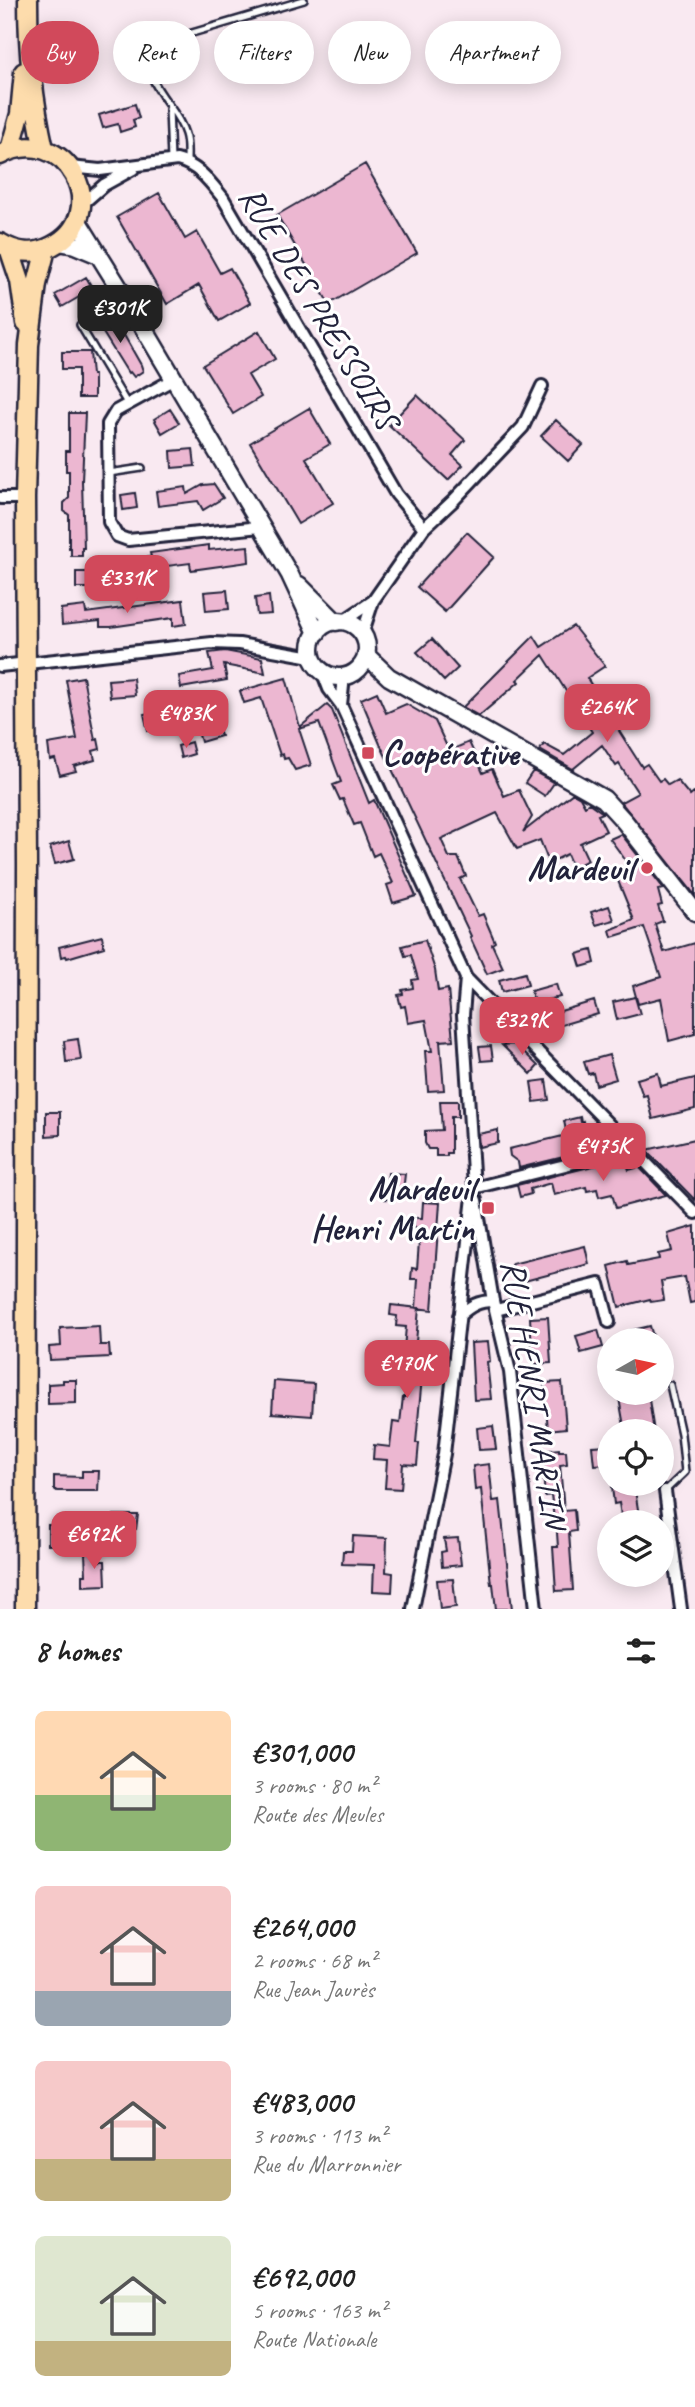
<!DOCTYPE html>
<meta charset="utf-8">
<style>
body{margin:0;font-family:Caveat,sans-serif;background:#f2f2f2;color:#222;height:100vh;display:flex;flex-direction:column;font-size:26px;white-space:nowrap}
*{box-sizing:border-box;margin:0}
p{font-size:23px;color:#767676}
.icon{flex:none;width:38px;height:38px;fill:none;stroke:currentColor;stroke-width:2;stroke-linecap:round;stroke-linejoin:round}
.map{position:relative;height:1609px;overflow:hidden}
.panel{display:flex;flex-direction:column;background:#fff;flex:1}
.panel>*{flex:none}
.top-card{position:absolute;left:21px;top:21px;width:654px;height:63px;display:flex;gap:14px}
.needle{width:46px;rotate:81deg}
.buttons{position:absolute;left:597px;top:1328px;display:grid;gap:14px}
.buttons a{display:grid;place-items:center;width:77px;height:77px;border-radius:50%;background:#fff;box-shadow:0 4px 18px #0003;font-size:35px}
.price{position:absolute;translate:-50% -60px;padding:0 16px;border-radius:14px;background:#d1495b;color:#fff;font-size:23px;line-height:46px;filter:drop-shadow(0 2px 4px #0008)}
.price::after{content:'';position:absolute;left:50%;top:42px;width:21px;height:16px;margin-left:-10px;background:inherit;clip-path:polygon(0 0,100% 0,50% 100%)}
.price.selected{background:#222;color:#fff}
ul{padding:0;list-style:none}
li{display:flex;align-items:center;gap:21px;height:175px;padding:0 35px}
li span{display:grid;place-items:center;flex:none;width:196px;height:140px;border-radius:10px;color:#555}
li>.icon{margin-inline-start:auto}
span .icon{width:84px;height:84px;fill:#fffc;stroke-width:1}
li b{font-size:30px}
h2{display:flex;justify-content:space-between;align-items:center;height:84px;padding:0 35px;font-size:30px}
.tag{padding:0 24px;border-radius:32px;background:#fff;box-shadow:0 4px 18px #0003;font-size:24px;line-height:63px}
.tag.selected{background:#d1495b;color:#fff}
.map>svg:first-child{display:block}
.building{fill:#ecb7d1;stroke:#22223b;stroke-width:2}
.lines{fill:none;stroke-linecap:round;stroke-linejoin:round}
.lane-casing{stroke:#22223b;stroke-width:10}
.street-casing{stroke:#22223b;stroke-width:16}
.secondary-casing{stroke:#22223b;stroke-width:21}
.primary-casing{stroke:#22223b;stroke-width:23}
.lane{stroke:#fff;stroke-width:5}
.street{stroke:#fff;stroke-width:10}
.secondary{stroke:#fff;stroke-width:16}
.primary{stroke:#fddcac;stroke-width:18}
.poi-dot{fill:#d1495b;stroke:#fff;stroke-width:2.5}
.labels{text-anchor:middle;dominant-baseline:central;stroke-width:6;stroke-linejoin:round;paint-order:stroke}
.street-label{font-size:35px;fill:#22223b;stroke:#fff}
.poi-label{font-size:35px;font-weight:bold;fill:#22223b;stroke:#fff;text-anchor:end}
</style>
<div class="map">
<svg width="695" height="1609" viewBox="0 0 695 1609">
<rect width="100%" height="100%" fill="#f9e9f1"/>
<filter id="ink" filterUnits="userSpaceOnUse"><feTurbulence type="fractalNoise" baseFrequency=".0143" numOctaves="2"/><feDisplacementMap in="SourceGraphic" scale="14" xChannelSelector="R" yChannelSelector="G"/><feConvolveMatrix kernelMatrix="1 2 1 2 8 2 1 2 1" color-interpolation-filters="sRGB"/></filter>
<g filter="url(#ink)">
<path class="building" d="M135,104L139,118L133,120L135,127L120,132L118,124L103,128L99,115Z
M365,164L417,253L329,304L277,215Z
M159,193L185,239L197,232L220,273L230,268L250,303L219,321L199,285L167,304L117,217Z
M86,277L93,289L62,307L55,295Z
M112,314L141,365L143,371L134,377L130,372L128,373L97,323Z
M259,331L275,359L248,375L261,397L233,414L203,365Z
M62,352H90L92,375H94V398H78V369H62Z
M417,395L465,440L452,455L463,465L448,480L389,425Z
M309,408L330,444L306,458L333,503L298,524L250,443Z
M170,409L179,423L162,433L154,419Z
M69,413H85L82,481L84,548H82V556H71V548H69V515L64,511V503L69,498V471H66V451H69Z
M556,420L583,445L568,461L541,436Z
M193,449L195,466L172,468L171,451Z
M214,484L223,498L203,510L198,501L158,506L156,491L186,487L187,494L203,485Z
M135,493L137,508L123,510L121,495Z
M467,532L494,557L445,612L417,587Z
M209,545V550L248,546L249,562L191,570L190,563L135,570L136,575L113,577L111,562L151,557L150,553Z
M76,572H91V588H76Z
M227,590L229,609L206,611L204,592Z
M269,596L271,614L257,615L255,598Z
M183,600L186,624L173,626V618L111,627H100V621L62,625L61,609L85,606L86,613Z
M573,626L605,666L587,678L607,710L627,693L642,712L619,731L642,767L647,764L659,781L663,779L668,785L677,780L690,796L695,792V895L621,802L638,793L619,764L616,766L602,745L573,769L540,750L544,744L564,755L592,732L543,655L517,680L519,682L479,716L463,707L534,636L541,647Z
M432,639L458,668L444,681L417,652Z
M225,651L262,658L265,673L224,665L227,680L181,688L179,676L213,670L209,653Z
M83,677L95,740L98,739L100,749L93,751L95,760L74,766L76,771L60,775L55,759L50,760L48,744L77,739L66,680Z
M133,678L135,695L110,697L108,680Z
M286,678L300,727L327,705L332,710L369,803L374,800L416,896L393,903L387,885L393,883L379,853L373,856L360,823L354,825L343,799L340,800L333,785L341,782L319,723L299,729L311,765L295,770L288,758L284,759L283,754L280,755L261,698L244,703L240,691Z
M377,692L386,713L406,704L435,721L449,751L469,742L483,773L492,769L504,796L519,790L532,817L523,832L573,793L580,797L585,806L589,803L603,813L598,815L606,831L580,843L588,860L573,868L567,854L549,863L540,840L517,849L497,813L441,839L449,857H458L466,876L460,879L478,916L483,914L495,942L492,944L503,968L487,974L470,937L471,936L380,744L361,699Z
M169,709L172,724L148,731L144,714Z
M214,712L221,736L201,742L194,717Z
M191,742L194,754L181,758L178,746Z
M533,771L554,783L545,796L525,783Z
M621,834L664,889L658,890L662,905L658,906L663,921L655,924L664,952L695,943V1034L669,1041L661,998L638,1004L633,986L661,977L644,927L612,937L610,930L634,920L614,871L629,865L610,839Z
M69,841L74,859L55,864L50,847Z
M609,906L614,920L596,925L591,912Z
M102,936L104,947L67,958L66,956L61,957L59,947Z
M425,940L435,970L438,991L448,989L453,1040L440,1041L444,1090L428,1091L425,1051H432L426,1020L408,1023L405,1006L401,1007L398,995L403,994L402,990L413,988L412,980L418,979L411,955L405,956L402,946Z
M592,950L595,963L581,967L577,954Z
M525,973L528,985L502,992L499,980Z
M556,984L560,997L534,1003L531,991Z
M635,997L640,1014L617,1020L613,1002Z
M594,1001L598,1014L558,1026L554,1013Z
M78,1039L81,1060L66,1062L64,1041Z
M516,1044L538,1066L531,1074L502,1045Z
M491,1046L493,1060L481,1061L479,1047Z
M609,1055L616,1079L596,1085L593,1073L588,1074L584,1062Z
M658,1073L661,1086L695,1078V1109L653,1119L647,1095L643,1096L637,1079Z
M546,1080L549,1100L534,1102L531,1082Z
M440,1101H458V1117H451V1153H447V1156H436V1149H428L425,1143V1131L442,1130Z
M46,1112H60V1135L46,1136Z
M580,1117L581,1122L583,1121L586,1133L600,1130L604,1147L519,1168L518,1162L510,1156L509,1149L567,1135L564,1121Z
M498,1130V1143L479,1147L478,1134Z
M695,1139V1200L646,1150Z
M625,1158L629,1170L639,1167L666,1195L616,1208L612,1194L599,1197L597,1189L587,1191L586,1187L554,1195L551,1183L530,1189L531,1194L520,1197L517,1185Z
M388,1173L405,1174L402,1200L385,1199Z
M423,1202L440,1203L432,1310L416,1308L418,1279H411L412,1268L417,1269L419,1242V1229L413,1228L414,1218H422Z
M695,1226V1302L690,1303L685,1277L661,1281L664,1300L651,1302L650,1299L619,1307L609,1266L627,1261L628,1265L659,1259L658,1254L672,1251L668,1234Z
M585,1246L589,1264L517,1283L512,1264Z
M391,1305L419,1308L416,1342L442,1344L441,1357L424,1355L416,1443H419L417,1465L403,1464L401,1489L385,1488L387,1460L373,1459L374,1445L390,1447L393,1422L400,1423L403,1397H405L407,1370H402L406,1327L396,1326L397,1316L390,1315Z
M548,1317L551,1363L533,1364L530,1318Z
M99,1326L100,1345H109L110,1357L50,1360L49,1347L61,1346L60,1328Z
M650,1326L654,1340H631L629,1331Z
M598,1330L603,1347L581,1353L576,1336Z
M488,1342L490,1361L487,1362L491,1399L474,1400L471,1343Z
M63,1380H76V1403L48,1404V1384L63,1383Z
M274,1381L314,1384L312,1416L272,1413Z
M562,1382L566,1428L548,1430L544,1383Z
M629,1393H648L654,1432H625L619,1398L630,1397Z
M493,1426L496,1449L479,1450L477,1428Z
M609,1445V1464L594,1465L592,1446Z
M559,1449V1451H566L567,1464L560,1465L564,1511L574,1510L576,1531L569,1532L573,1590L556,1591L553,1547H558L556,1519H554L551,1495L545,1496L541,1451Z
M489,1464L493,1501L500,1500L512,1609H496L493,1584H491L481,1489L475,1490L473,1466Z
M82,1471H99L98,1491H57L54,1489V1476L82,1477Z
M634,1484L640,1522H622L619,1503L614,1504L612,1487Z
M114,1515H138L136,1529L114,1530Z
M48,1525H77V1544L48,1545Z
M353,1536L387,1538L386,1572L393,1573L392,1592L373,1591L374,1565L342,1564L343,1551H352Z
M458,1538L461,1565L442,1567L441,1552L446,1551L444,1539Z
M96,1552L97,1561H105L106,1585L83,1586V1575H86L85,1553Z
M453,1579L456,1607L440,1609L437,1580Z"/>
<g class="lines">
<defs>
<path id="lane" d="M169,109L171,160
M187,162C187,153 188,143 185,134C176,104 142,85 150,50L165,41L304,0
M80,325L128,405
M109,473L142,468
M665,1491L685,1472L681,1434L670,1385"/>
<path id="street" d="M70,167L100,170L177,160C198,165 210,182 223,198L396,494L424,528
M81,205L104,185L133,169
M174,379L116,411L108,424L109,522L117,536L128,540L261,527
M0,498H25
M342,622L373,601
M362,635L373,601L424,528L453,501L523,427L542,386
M0,666L212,643L239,644L312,657
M322,671L329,689L341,705L466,978L695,1213
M341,705L344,676
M474,1188L633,1148
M476,1200L493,1301L510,1372L536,1609
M496,1310L599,1284L609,1322
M459,1316C470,1306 478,1301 493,1301
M665,1491L681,1609
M413,1609L444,1454L474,1188L463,1015L466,978"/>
<path id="secondary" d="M77,220L136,315L290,575L317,633
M59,242L75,245L99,255
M299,585L336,622
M311 649a28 28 0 1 1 56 0a28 28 0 1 1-56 0Z
M366,655L389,677L604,799L625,822L695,912"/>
<path id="primary" d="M28,0C28,50 33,100 44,149
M10,150L20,114L24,72
M0,155C66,120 115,214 52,246C35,255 16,253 0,243
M9,248L20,281L26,323
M25,1609L27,864L25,498L29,345L37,284L46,249"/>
</defs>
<use href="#lane" class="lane-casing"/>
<use href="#street" class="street-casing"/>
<use href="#secondary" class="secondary-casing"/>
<use href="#primary" class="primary-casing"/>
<use href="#lane" class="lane"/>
<use href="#street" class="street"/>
<use href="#secondary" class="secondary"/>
<use href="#primary" class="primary"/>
</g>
</g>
<g class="poi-dot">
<rect x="361" y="746" width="14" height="14" rx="3.5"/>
<circle cx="647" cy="868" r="7"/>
<rect x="481" y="1201" width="14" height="14" rx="3.5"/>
</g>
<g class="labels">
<g class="street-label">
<text transform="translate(319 308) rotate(59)">RUE DES PRESSOIRS</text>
<text transform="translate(534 1394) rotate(81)">RUE HENRI MARTIN</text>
</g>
<g class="poi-label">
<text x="382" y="753" text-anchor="start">Coopérative</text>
<text x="633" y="868">Mardeuil</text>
<text x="474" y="1188">Mardeuil<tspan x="474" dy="40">Henri Martin</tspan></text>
</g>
</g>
</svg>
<div class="buttons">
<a><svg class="needle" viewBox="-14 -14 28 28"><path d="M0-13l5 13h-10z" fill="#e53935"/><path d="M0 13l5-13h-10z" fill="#767676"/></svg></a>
<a><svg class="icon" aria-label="locate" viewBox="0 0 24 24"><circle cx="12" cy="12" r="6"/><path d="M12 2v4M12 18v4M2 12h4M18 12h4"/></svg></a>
<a><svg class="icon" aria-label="layers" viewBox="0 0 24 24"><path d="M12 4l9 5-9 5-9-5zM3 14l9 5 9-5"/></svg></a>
</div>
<b class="price selected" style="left:120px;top:345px">€301K</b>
<b class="price" style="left:127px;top:615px">€331K</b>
<b class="price" style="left:607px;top:744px">€264K</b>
<b class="price" style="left:186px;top:750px">€483K</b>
<b class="price" style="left:522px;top:1057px">€329K</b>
<b class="price" style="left:603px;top:1183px">€475K</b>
<b class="price" style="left:407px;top:1400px">€170K</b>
<b class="price" style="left:94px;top:1571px">€692K</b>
<div class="top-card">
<a class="tag selected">Buy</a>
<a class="tag">Rent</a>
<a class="tag">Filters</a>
<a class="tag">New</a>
<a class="tag">Apartment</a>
</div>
</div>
<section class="panel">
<h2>8 homes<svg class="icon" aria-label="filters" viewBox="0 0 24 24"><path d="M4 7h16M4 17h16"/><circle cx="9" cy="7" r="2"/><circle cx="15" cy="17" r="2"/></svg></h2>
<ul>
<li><span style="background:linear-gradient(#ffd9b3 60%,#8fb573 0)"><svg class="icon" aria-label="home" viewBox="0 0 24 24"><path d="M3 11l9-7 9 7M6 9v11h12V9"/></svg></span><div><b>€301,000</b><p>3 rooms · 80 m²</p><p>Route des Meules</p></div></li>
<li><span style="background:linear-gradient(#f6c9c9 75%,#9aa5b1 0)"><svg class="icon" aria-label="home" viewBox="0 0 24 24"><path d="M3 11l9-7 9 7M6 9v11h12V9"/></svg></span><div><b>€264,000</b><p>2 rooms · 68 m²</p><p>Rue Jean Jaurès</p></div></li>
<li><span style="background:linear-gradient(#f6c9c9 70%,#c2b280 0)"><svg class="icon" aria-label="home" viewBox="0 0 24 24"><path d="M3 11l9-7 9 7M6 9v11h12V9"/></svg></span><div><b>€483,000</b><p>3 rooms · 113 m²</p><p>Rue du Marronnier</p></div></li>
<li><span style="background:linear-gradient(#dfe7d0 75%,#c2b280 0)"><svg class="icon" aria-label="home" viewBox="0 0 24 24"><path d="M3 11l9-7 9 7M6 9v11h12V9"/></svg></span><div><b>€692,000</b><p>5 rooms · 163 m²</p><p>Route Nationale</p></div></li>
</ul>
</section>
